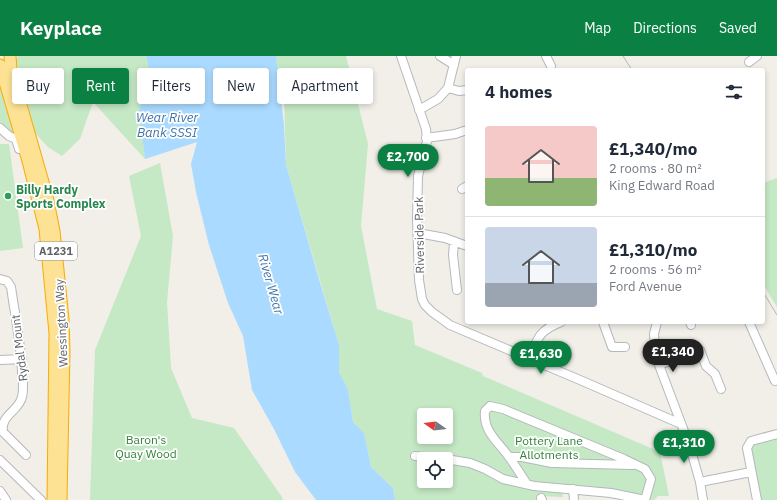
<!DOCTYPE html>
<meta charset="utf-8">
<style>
body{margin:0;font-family:"IBM Plex Sans",sans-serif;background:#f2f2f3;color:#1f2937;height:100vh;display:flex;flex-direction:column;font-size:15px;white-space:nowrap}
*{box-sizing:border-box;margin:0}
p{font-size:13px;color:#747a83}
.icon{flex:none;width:22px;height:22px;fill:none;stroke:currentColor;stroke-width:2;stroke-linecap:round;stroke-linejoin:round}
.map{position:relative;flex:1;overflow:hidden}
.panel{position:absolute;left:465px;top:12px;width:300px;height:256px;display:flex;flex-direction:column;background:#fff;border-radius:4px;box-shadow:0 2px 6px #0003}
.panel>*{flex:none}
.banner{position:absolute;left:12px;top:12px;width:380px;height:36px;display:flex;gap:8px}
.needle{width:26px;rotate:284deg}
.tools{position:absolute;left:417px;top:352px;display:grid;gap:8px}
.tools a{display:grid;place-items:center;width:36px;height:36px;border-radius:4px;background:#fff;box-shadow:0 2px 6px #0003;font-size:20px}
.price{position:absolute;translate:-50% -34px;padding:0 9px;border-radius:14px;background:#0b8043;color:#fff;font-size:13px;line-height:26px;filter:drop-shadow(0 1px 2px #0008)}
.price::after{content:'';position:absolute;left:50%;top:24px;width:12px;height:9px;margin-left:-6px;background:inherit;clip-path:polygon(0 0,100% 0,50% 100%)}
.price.selected{background:#222;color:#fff}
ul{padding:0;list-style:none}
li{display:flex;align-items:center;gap:12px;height:100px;padding:0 20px}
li+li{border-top:1px solid #e0e1e3}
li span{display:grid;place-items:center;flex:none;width:112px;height:80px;border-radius:4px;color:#555}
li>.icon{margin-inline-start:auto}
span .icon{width:48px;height:48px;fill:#fffc;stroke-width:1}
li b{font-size:17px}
h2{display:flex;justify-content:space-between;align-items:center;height:48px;padding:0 20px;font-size:17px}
.tag{padding:0 14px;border-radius:4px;background:#fff;box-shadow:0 2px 6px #0003;font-size:14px;line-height:36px}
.tag.selected{background:#0b8043;color:#fff}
header{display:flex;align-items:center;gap:24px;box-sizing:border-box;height:56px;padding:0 20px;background:#0b8043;color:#fff}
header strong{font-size:19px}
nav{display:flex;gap:22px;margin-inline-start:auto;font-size:14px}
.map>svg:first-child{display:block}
.green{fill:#c5e8c5;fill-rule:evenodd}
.water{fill:#aadaff}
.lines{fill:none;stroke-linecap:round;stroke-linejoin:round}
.minor-casing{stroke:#b5b8bc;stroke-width:10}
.highway-casing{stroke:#f9ab00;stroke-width:13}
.minor{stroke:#fff;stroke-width:8}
.highway{stroke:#fde293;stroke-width:11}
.tram{stroke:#b6b7b8;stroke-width:1}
.leisure-dot{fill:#2e9e5b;stroke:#fff;stroke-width:1.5}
.labels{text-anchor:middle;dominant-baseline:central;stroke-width:3.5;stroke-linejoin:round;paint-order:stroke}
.shield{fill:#fff;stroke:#8f9295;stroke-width:1}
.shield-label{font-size:11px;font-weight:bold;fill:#5f6368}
.leisure-label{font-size:12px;font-weight:bold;fill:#27864d;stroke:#fff;text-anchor:start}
.street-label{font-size:12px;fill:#5f6368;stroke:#fff}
.park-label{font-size:12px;fill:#348238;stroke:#fff}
.water-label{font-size:13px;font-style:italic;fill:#4174aa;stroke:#fff}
</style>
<header>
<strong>Keyplace</strong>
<nav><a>Map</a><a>Directions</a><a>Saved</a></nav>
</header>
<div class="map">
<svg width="777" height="444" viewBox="0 0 777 444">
<rect width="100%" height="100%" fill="#f1efe8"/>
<path class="green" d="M18,0H146L150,18L139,54L145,103L93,46L80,83L62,100L48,91L35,77L16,5Z
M276,0H346L368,88L361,170L377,253L412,265L415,289L482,317L483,320L660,396L669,440H658L654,444H645L561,432L563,441L541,440L542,444H395L393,432L371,411L364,378L353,366L348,333L339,316V289L286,109L284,38L280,37ZM424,359H446V381H424ZM424,403H446V425H424Z
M0,26L16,80L6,75L0,68Z
M0,88H9L23,192L0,195Z
M160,107L173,180L167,246L171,312L192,362L234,372L282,441L283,444H90L95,294L141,180L129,120Z
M777,122V251L763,228V127Z
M777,380V444H761L750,390L751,389Z"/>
<path class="water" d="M146,0H276L284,69L286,109L319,223L339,289V316L348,333L353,366L364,377L371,411L393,432L395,444H316L295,416L274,373L252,334L243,280L228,247L209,189L196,136L191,108L197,86L145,103L139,54L150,18Z"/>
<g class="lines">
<defs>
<path id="minor" d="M401,0L426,73L427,85L418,120L417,162L419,224L422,243L425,249L432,256L450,269L580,324L681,368
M440,0L454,9
M546,0L551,10
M749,6L757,0
M448,32L459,35L467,34
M419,54L438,43L448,32L456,0
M0,72L9,80L16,83L19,93
M426,82L455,78L467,74
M462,133L467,130
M418,177L445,182L467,190
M454,186L453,199L457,234
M0,223L7,225L11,231C15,259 21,288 22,316C23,324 24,333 22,341C19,355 0,359 3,376L26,399
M603,266L612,291H625
M657,266L654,278L655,292L659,309L690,391L700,426L703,444
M690,266L691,269
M749,266L775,325
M529,303C538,282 538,275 561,266
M0,304L22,303
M659,309L700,294L706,310L715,318L721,333
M415,400L445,403
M509,401H522L552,407L633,409
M446,403L470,407L485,413L503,423L534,430L611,437L645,444
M0,404L41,444
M700,426L751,416
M527,428C520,418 514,407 506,397C496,384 483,374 485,355L490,350L503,353L624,403L645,413L651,423L645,444
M573,433L574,444
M0,435L6,444
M541,442L542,444
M757,444L747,392L751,385L777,378"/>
<path id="highway" d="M10,0L11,14L47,140L54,175L63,263L64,295L61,444
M0,9L28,105L45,173L55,277L53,444"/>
</defs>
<use href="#minor" class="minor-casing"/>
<use href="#highway" class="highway-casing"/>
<use href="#minor" class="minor"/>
<use href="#highway" class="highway"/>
<path class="tram" d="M623,0L632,14
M763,236L777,259"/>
</g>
<circle class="leisure-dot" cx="8" cy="140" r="4"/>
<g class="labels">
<rect class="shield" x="35" y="186" width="42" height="18" rx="3"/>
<g class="shield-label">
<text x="56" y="195">A1231</text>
</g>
<g class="leisure-label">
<text x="16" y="133">Billy Hardy<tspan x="16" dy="14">Sports Complex</tspan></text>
</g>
<g class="street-label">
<text transform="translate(419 179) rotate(-91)">Riverside Park</text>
<text transform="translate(61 267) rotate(-93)">Wessington Way</text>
<text transform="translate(19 292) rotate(-97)">Rydal Mount</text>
</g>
<g class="park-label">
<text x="146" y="383">Baron's<tspan x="146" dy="14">Quay Wood</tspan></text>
<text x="549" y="384">Pottery Lane<tspan x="549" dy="14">Allotments</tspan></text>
</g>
<g class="water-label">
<text x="167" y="61">Wear River<tspan x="167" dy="15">Bank SSSI</tspan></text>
<text transform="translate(271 228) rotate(74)">River Wear</text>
</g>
</g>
</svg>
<div class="tools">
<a><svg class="needle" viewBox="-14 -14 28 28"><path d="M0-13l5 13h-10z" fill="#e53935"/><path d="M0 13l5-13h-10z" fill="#747a83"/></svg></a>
<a><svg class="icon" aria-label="locate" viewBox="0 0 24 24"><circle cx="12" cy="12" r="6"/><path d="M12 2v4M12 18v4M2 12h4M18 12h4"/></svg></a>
</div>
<b class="price" style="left:408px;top:122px">£2,700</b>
<b class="price selected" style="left:673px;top:317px">£1,340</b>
<b class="price" style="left:541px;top:319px">£1,630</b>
<b class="price" style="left:684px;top:408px">£1,310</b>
<div class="banner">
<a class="tag">Buy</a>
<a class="tag selected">Rent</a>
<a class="tag">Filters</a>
<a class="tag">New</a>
<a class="tag">Apartment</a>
</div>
<section class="panel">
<h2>4 homes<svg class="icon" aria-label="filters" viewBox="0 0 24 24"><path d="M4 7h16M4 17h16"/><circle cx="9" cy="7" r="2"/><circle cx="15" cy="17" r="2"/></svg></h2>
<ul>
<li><span style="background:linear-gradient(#f6c9c9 65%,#8fb573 0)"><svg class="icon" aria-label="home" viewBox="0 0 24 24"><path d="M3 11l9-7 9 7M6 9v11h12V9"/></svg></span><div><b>£1,340/mo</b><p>2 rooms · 80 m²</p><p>King Edward Road</p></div></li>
<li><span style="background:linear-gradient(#c9d6e8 70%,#9aa5b1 0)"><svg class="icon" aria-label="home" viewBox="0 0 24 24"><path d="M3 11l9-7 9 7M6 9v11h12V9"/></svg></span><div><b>£1,310/mo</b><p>2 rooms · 56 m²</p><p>Ford Avenue</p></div></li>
</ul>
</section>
</div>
